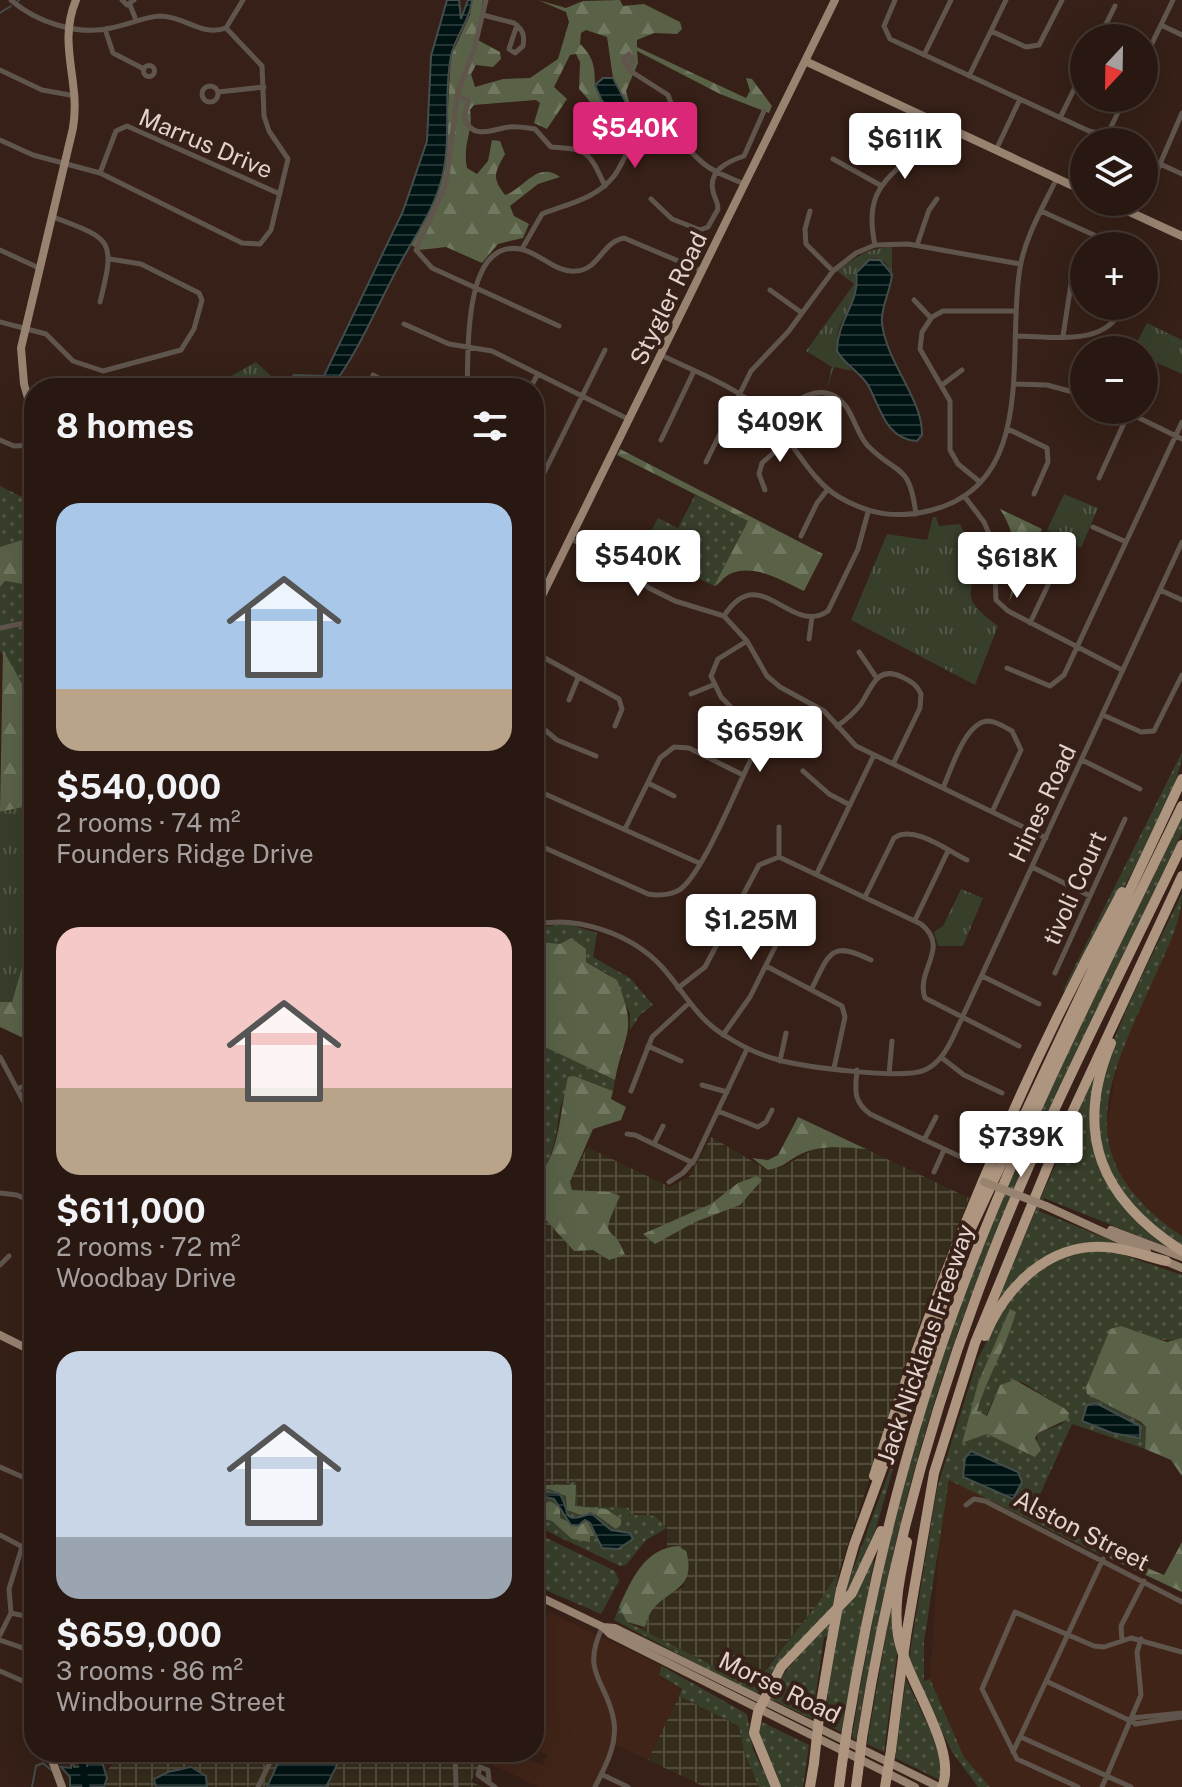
<!DOCTYPE html>
<meta charset="utf-8">
<style>
body{margin:0;font-family:"Public Sans",sans-serif;background:#30211a;color:#f1f3f6;height:100vh;display:flex;flex-direction:column;font-size:30px;white-space:nowrap}
*{box-sizing:border-box;margin:0}
p{font-size:26px;color:#a5a09f}
.icon{flex:none;width:44px;height:44px;fill:none;stroke:currentColor;stroke-width:2;stroke-linecap:round;stroke-linejoin:round}
.map{position:relative;flex:1;overflow:hidden}
.side{position:absolute;left:24px;top:378px;width:520px;height:1384px;display:flex;flex-direction:column;background:#281811;border-radius:32px;box-shadow:0 8px 32px #0002,0 0 0 2px #443731}
.side>*{flex:none}
.needle{width:52px;rotate:202deg}
.fabs{position:absolute;left:1070px;top:24px;display:grid;gap:16px}
.fabs a{display:grid;place-items:center;width:88px;height:88px;border-radius:50%;background:#281811;box-shadow:0 8px 32px #0002,0 0 0 2px #443731;font-size:40px}
.price{position:absolute;translate:-50% -68px;padding:0 18px;border-radius:8px;background:#fff;color:#222;font-size:26px;line-height:52px;filter:drop-shadow(0 2px 4px #0008)}
.price::after{content:'';position:absolute;left:50%;top:48px;width:24px;height:18px;margin-left:-12px;background:inherit;clip-path:polygon(0 0,100% 0,50% 100%)}
.price.current{background:#db2777;color:#fff}
ul{padding:0;list-style:none}
li{display:grid;align-content:center;gap:16px;height:424px;padding:0 32px}
li span{display:grid;place-items:center;height:248px;border-radius:24px;color:#555}
li>.icon{margin-inline-start:auto}
span .icon{width:144px;height:144px;fill:#fffc;stroke-width:1}
li b{font-size:34px}
h2{display:flex;justify-content:space-between;align-items:center;height:96px;padding:0 32px;font-size:34px}
.map>svg:first-child{display:block}
.built{fill:#402417}
.industrial{fill:url(#industrial-grid)}
.grass{fill:url(#grass-dots);fill-rule:evenodd}
.forest{fill:url(#forest-firs);fill-rule:evenodd}
.park{fill:url(#park-tufts)}
.water{fill:url(#water-rules);stroke:#444d4b;stroke-width:2}
.lines{fill:none;stroke-linecap:round;stroke-linejoin:round}
.stream{stroke:#444d4b;stroke-width:2}
.river{stroke:#001414;stroke-width:7}
.minor{stroke:#60554d;stroke-width:5}
.major{stroke:#988371;stroke-width:8}
.highway{stroke:#ae9580;stroke-width:10}
.major-bridge{stroke:#988371;stroke-width:8}
.highway-bridge{stroke:#ae9580;stroke-width:10}
.labels{text-anchor:middle;dominant-baseline:central;stroke-width:8;stroke-linejoin:round;paint-order:stroke}
.street-label{font-size:24px;fill:#e2d3cc;stroke:#362017}
</style>
<div class="map">
<svg width="1182" height="1787" viewBox="0 0 1182 1787">
<defs>
<pattern id="industrial-grid" width="8" height="8" patternUnits="userSpaceOnUse" patternTransform="scale(2)"><rect width="8" height="8" fill="#352d1c"/><path d="M0 4h8M4 0v8" fill="none" stroke="#524b3c"/></pattern>
<pattern id="grass-dots" width="8" height="8" patternUnits="userSpaceOnUse" patternTransform="scale(2)"><rect width="8" height="8" fill="#373e2a"/><path d="M2 2h.1M6 6h.1" fill="none" stroke="#545948" stroke-width="1.8" stroke-linecap="round"/></pattern>
<pattern id="forest-firs" width="22" height="20" patternUnits="userSpaceOnUse" patternTransform="scale(2)"><rect width="22" height="20" fill="#596247"/><path d="M5 1l3.5 6h-7zM16 11l3.5 6h-7z" fill="#717860"/></pattern>
<pattern id="park-tufts" width="24" height="20" patternUnits="userSpaceOnUse" patternTransform="scale(2)"><rect width="24" height="20" fill="#373e2a"/><path d="M3 7l-1-3M5 7V3M7 7l1-3M15 17l-1-3M17 17v-4M19 17l1-3" fill="none" stroke="#545948"/></pattern>
<pattern id="water-rules" width="6" height="5" patternUnits="userSpaceOnUse" patternTransform="scale(2)"><rect width="6" height="5" fill="#001414"/><path d="M0 2.5h6" fill="none" stroke="#253535"/></pattern>
</defs>
<rect width="100%" height="100%" fill="#362017"/>
<path class="built" d="M1182,908V1236L1160,1221L1129,1190L1112,1160L1107,1125L1118,1057Z
M950,1479L1182,1598V1787H990L964,1757L930,1679L939,1540Z
M549,1612L662,1666L659,1676L682,1690L648,1760L616,1745L597,1787H538L481,1759L485,1752H496L511,1760L520,1756L543,1765L548,1755L534,1748V1644Z"/>
<path class="industrial" d="M711,1137L768,1170L782,1167L813,1150L839,1146L866,1149L969,1198L921,1320L840,1569L827,1593L769,1664L755,1687L638,1628L645,1627L647,1615L663,1597L684,1587L678,1546L667,1547V1526L630,1515L628,1508L577,1506L572,1483L534,1486V1207L574,1251L593,1250L609,1260L623,1247L608,1233L606,1225L580,1192L572,1190L570,1182L587,1147L670,1187L690,1176Z
M679,1696L739,1726L744,1752L759,1787H705L648,1760Z
M112,1752H485L471,1782L483,1787H104L105,1774L113,1763Z"/>
<path class="grass" d="M0,486L34,503V536L0,547Z
M695,495L748,521L714,586L641,551L658,518L678,528Z
M5,581L34,586V698H30L0,651V587Z
M1182,752C1182,795 1091,943 1067,992L1063,990Z
M1182,816V833C1113,979 1040,1123 980,1273C920,1423 883,1581 856,1740L852,1738C875,1588 910,1442 962,1299C1023,1134 1107,975 1182,816Z
M1182,893C1182,921 1167,949 1156,974C1108,1080 1065,1157 1182,1236V1249C1137,1221 1101,1175 1096,1122C1090,1067 1158,946 1182,893Z
M565,923L597,933L593,957L630,978L653,1005L640,1015L630,1030V1013L610,975L586,962V949L539,943L534,978V929Z
M534,1042L615,1080L613,1091L574,1076C570,1086 563,1096 561,1106C556,1130 555,1164 534,1180Z
M1095,1073L1092,1136L1126,1211L1166,1247L1044,1198L1039,1211L1120,1244L1059,1252L993,1309Z
M1109,1250L1182,1275V1338C1156,1348 1135,1322 1110,1329L1086,1387L1146,1427L1145,1449L1072,1424L1038,1499L1041,1518L1106,1552L1103,1556L949,1480L924,1642V1681L930,1679L964,1757L990,1787H978L952,1752L908,1664L937,1488L978,1358L1016,1287L1066,1255ZM1013,1322L989,1373L977,1411L986,1416L1000,1385L1022,1382L1064,1408L1069,1413L1062,1424L1038,1433L1035,1456L987,1434L962,1443L978,1383Z
M904,1431L877,1525L854,1584L779,1663L762,1691L754,1694L614,1620L619,1607L627,1622L755,1687C780,1646 817,1612 840,1569L835,1590L845,1591Z
M575,1476L578,1506L629,1508L630,1515L655,1516L667,1528L646,1540L626,1565L620,1566L534,1525V1486L572,1483Z
M534,1532L615,1571L619,1581L601,1614L534,1585Z
M872,1560L874,1561L841,1732L824,1723L837,1629L824,1638L812,1719L768,1698C799,1642 846,1624 872,1560Z
M892,1599L897,1654L884,1752L867,1744Z
M662,1666L747,1714L753,1749L771,1787H759L744,1752L739,1726L679,1696L682,1689L659,1675Z
M906,1679L940,1751L942,1781L895,1758Z
M758,1720L809,1745L803,1787H779L758,1734Z"/>
<path class="forest" d="M472,0H483L476,39L500,52L501,59L493,67L476,65L471,74L475,87L503,79L530,78L558,59L569,22L566,12L538,0L566,8L583,1L620,0L623,6L644,4L680,22L682,29L677,34L654,33L637,40V47L746,98L750,91L746,78L752,79L772,106L769,113L720,94L637,51L638,63L626,91L636,126L621,142C600,125 597,107 579,89L580,62L576,54L570,55L554,87L567,99L547,129L534,123L540,103L536,100L474,105L470,110C474,133 462,141 467,168L477,174L488,161L492,140L500,141L505,154C494,174 492,178 505,195C524,189 537,160 560,177L538,184L510,206L514,216L529,224L523,238L498,244L482,263L446,247L420,250L411,245L426,219L445,160L451,56L470,15ZM586,30L607,37L613,78L632,114C570,94 613,75 580,44L581,33Z
M620,449L823,554L804,591C783,581 756,564 732,573C723,576 720,585 714,586L748,521L617,455Z
M1000,509L1042,529L1009,602C1017,567 1020,540 1000,509Z
M34,536V586L5,581L0,587V547Z
M3,650L30,698H34V805L0,812Z
M34,924V961L25,991L34,994V1043L0,1027V1002L12,1001Z
M571,938L586,949V962L617,980C638,1034 625,1029 615,1080L534,1042V978L539,942L560,944Z
M574,1076L613,1091L611,1099L626,1107L621,1120L593,1129L570,1182L572,1190L610,1192L620,1196C597,1246 613,1220 625,1255L609,1260L593,1250L574,1251L534,1207V1180C560,1160 560,1108 568,1077Z
M798,1117L866,1149C843,1147 818,1144 797,1156C786,1163 780,1168 768,1170L752,1158L768,1160L778,1155Z
M757,1176L762,1180L740,1205L695,1222L655,1244L643,1234L711,1204L738,1183Z
M1010,1309L1016,1312C1007,1346 987,1377 977,1411L987,1416L1000,1385L1015,1380L1064,1408L1069,1413L1068,1419L1038,1433L1035,1438L1041,1450L1035,1457L987,1434L962,1443L978,1383Z
M1121,1326L1167,1342L1182,1338V1476L1171,1460L1145,1449L1146,1427L1141,1422L1087,1394L1086,1387L1110,1329Z
M539,1485H576L575,1506L606,1509L621,1519V1525L616,1529L595,1514L581,1515L567,1510L566,1496L549,1489L537,1490Z
M550,1501L560,1507V1518L578,1526L587,1521L595,1536H590V1542L572,1539L552,1521L541,1518L537,1507Z
M1182,1542V1592L1109,1558L1111,1553L1164,1575Z
M678,1546L686,1551C700,1598 653,1587 645,1627L627,1622L619,1607C632,1579 644,1549 678,1546Z"/>
<path class="park" d="M892,247V274L885,262L874,258L856,273C863,317 814,323 852,371L834,367L826,392L832,367L806,351L854,284L837,271C855,257 868,248 892,247Z
M1147,323L1182,340V374L1144,357V350H1133Z
M256,362L284,388H210Z
M1064,494L1098,508L1081,548L1047,530Z
M933,517H936L939,526L960,524C964,534 971,544 973,554C984,592 948,589 998,626L975,685L851,620L887,534L927,540Z
M34,805V924L12,1002H0V812Z
M961,889L983,898L963,946H938L934,932L943,926Z"/>
<path class="water" d="M447,0H459L461,19L468,0H472C470,21 455,36 451,56C443,96 452,138 442,178C435,207 417,233 402,260C377,305 363,344 332,387L267,388L287,383L294,375L324,376L403,211L427,141L431,56Z
M603,78H613L632,114L631,124H621L601,99L595,85Z
M869,260H880L892,274C891,290 880,309 882,323C886,362 923,399 922,435L917,441C886,440 880,407 868,385C860,372 845,365 837,351C837,319 861,302 856,273Z
M1096,1403L1140,1426V1438L1112,1433L1082,1421L1087,1405Z
M971,1451L1018,1472L1022,1482L1013,1499L963,1477L965,1458Z
M534,1492L559,1493C572,1511 559,1526 591,1513L611,1530L630,1533L633,1539L618,1549L602,1548L590,1523L585,1520L578,1526L571,1525L554,1499L541,1496L534,1503Z
M72,1752L74,1767L87,1766L82,1752H99L107,1778L104,1787H70V1777L61,1767L71,1768Z
M283,1752H340L342,1755L326,1787H267Z
M191,1767L206,1776L207,1787H156L154,1779L168,1772Z"/>
<g class="lines">
<path class="stream" d="M18,1L19,0
M0,13L11,6
M32,1787L36,1766L43,1763L51,1770"/>
<path class="river" d="M85,1752L82,1762L86,1787"/>
<path class="minor" d="M11,0C36,22 78,36 111,28C128,25 143,17 160,16C185,16 201,37 226,28L243,0
M122,0L127,5L134,0
M486,0L474,50L458,91L446,184L416,250L432,268L559,326
M895,0L884,26L890,39L1089,131L1102,134L1110,129L1125,98
M130,5L136,20
M483,15L514,23C523,30 525,35 523,46L515,53L509,49L517,25
M1161,25L1182,35
M105,29L113,53L144,69
M991,31L1026,47L1039,45L1062,0
M1099,38L1115,6
M629,54L633,62L629,70L624,59Z
M924,55L951,0
M1144,60L1173,0
M143.5 71a5.5 5.5 0 1 1 11 0a5.5 5.5 0 1 1-11 0Z
M0,70L42,90L76,96
M629,70L668,95L671,103L662,131
M969,76L1006,0
M202 94a8 8 0 1 1 16 0a8 8 0 1 1-16 0Z
M218,92L264,87
M457,95L468,101L464,118C473,141 493,129 509,127C517,126 527,128 535,129L551,147C589,149 589,152 605,186
M1060,118L1084,69
M0,140L33,155L100,173L242,243L260,244L271,230L288,159L269,131L264,116L262,66L226,28
M996,150L1020,99
M833,159L880,185
M1158,163L1182,174
M100,173L116,131L127,126L280,194
M651,199L672,219L700,230L708,227L718,209C718,201 714,198 713,191C708,170 729,161 744,156L764,111
M1144,201L1182,113
M810,211L805,229L806,244L833,271
M1041,211L1094,235L1107,246
M53,217C112,239 116,239 100,302
M875,245C859,172 909,177 935,122
M917,245L929,210L937,199
M522,249L542,214C567,204 596,199 614,176C625,162 630,138 645,130C674,128 685,148 704,164C715,173 731,178 744,184
M0,250L39,268
M770,290L802,313
M914,300L931,318
M0,322L46,334L73,361L103,371L181,350L194,329L202,300L199,293L141,264L110,259
M404,324L449,344L492,351L630,420
M1015,336C1050,336 1109,348 1122,306
M1063,336L1071,284
M663,356C700,374 743,389 772,420C794,443 811,481 839,497C870,515 897,519 932,510C1039,483 1006,348 1020,268C1025,237 1043,207 1057,178
M373,375L396,388
M1144,380L1147,374
M1016,384L1047,385L1084,395
M942,385L962,370
M467,388C469,355 462,239 520,249C539,252 555,273 576,271C599,270 602,242 624,238L702,271
M530,388L538,374
M1123,410L1182,439
M773,420C793,401 824,376 847,408C855,420 858,435 868,446C899,477 909,462 916,514
M1008,429L1047,448L1048,462L1034,494
M0,440L14,446L34,445
M661,440L694,371
M706,462L751,371L788,332L833,271L856,253L875,245L908,244L1020,264
M1099,478L1130,410
M980,482L958,464L950,450V401L920,349L922,332L932,317L943,311H1014
M765,490L759,474L762,463L788,440
M534,493L605,350
M965,497L984,522L994,545L996,600L1008,611L1122,670
M1093,527L1126,542
M801,536L817,503L828,489
M571,539L604,556L649,588L675,601L724,616L747,641L767,676L780,687L824,711L856,746L1046,838
M1160,590L1182,600
M724,616C760,559 790,637 828,611L858,549L868,512
M1030,623L1057,566
M0,628L34,621
M809,639L812,617
M534,652L619,699L622,709L615,726
M859,652L876,677
M1007,668L1050,686L1064,675L1182,422
M691,694L713,685
M569,700L578,678
M1103,715L1141,732L1154,731L1182,675
M534,721L557,740L596,756
M837,726C846,720 854,713 861,704C872,687 877,665 902,677C911,681 917,685 921,694L920,708L893,764
M1082,760L1140,789
M803,771L829,794L850,805
M648,783L674,796
M943,788C951,770 965,722 988,721C996,721 1005,727 1012,731L1021,750L992,812
M534,789L699,863
M779,827V857
M625,829L660,758L674,747L689,748L743,775
M534,843L648,894C660,896 676,895 684,886C708,862 738,784 755,751V731L721,697L711,676L718,659L747,641
M1032,867L1090,896
M817,873L874,755
M865,897L894,838C914,824 948,851 967,860
M915,920L948,851
M534,925C576,914 633,935 662,967C683,990 696,1018 724,1035C741,1046 759,1055 779,1060C805,1067 903,1080 925,1070C940,1063 948,1048 955,1033L1182,542
M766,966L842,1006L845,1017L834,1068
M1055,973L1125,819
M982,976L1039,1004
M678,988L705,967L759,865L779,857L921,924C951,948 915,970 925,998L1019,1046
M812,988C830,953 830,940 871,960
M723,1035L750,997L783,931C784,910 759,904 743,896
M648,1046L681,1061
M0,1057L34,1121
M942,1058L964,1075L1002,1093
M780,1061L786,1033
M857,1070C855,1090 853,1101 870,1114L963,1158L975,1153L982,1139
M889,1074L892,1041
M702,1085L727,1092
M19,1088L34,1082
M631,1091L652,1037L689,1003
M718,1111L758,1127L766,1122L772,1110
M627,1134L635,1135L693,1163
M924,1140L936,1117
M654,1144L663,1126
M934,1172L944,1150
M669,1182L683,1173L695,1159L747,1049
M0,1193L17,1195L34,1203
M0,1265L9,1256
M0,1467L34,1482
M966,1505L974,1499L985,1501L1182,1602
M0,1535L34,1553
M11,1613L34,1618
M0,1635L11,1613L9,1589L22,1547
M0,1640L29,1650
M1122,1640L1121,1626L1144,1581
M0,1671L34,1686
M1048,1682L1137,1724
M1132,1718L1182,1713
M1135,1724L1182,1717
M1023,1738L1131,1787
M455,1752L456,1787
M1013,1752L1103,1559
M601,1774L628,1787
M489,1780L488,1770L480,1767L478,1775L495,1787
M258,1787L275,1752
M595,1787C605,1767 617,1746 614,1722C608,1681 580,1675 602,1628
M1078,1787L1017,1759L982,1689L1015,1612L1094,1646L1104,1647L1131,1638L1182,1652
M1102,1787L1141,1695L1137,1652L1141,1639"/>
<path class="major" d="M805,61L1084,191
M1108,202L1182,236
M34,419L24,384L21,348L73,128C81,81 57,45 76,0
M534,612L835,0
M1046,1206L1147,1252
M1111,1230L1182,1257
M1163,1260L1182,1268
M0,1335L34,1352
M534,1594L603,1627L610,1634L915,1787
M603,1627L615,1628L939,1787
M49,1752L62,1787"/>
<path class="highway" d="M1111,1043C1073,1134 1101,1199 1182,1251
M985,1336C1005,1287 1049,1243 1105,1247C1126,1248 1145,1256 1166,1261
M874,1476C939,1273 1020,1079 1122,892
M907,1542C901,1573 893,1604 898,1635C904,1678 959,1749 942,1787
M841,1590L854,1545L968,1235L1182,779
M906,1636L934,1473L975,1343L1052,1156L1182,876
M820,1708L831,1644
M847,1730C872,1578 908,1431 963,1286C1024,1122 1106,964 1182,806
M862,1738C886,1586 924,1437 978,1292C1034,1139 1112,992 1182,845
M891,1750L898,1695
M776,1787L754,1733L758,1712L781,1667L852,1593L881,1531
M810,1787L814,1763
M839,1787L842,1764
M856,1787L858,1772"/>
<path class="major-bridge" d="M984,1182L1046,1206"/>
<path class="highway-bridge" d="M831,1644L841,1590
M898,1695L906,1636
M814,1763L820,1708
M842,1764L847,1730
M858,1772L862,1738
M885,1787L891,1750"/>
</g>
<g class="labels">
<g class="street-label">
<text transform="translate(206 143) rotate(23)">Marrus Drive</text>
<text transform="translate(668 298) rotate(-64)">Stygler Road</text>
<text transform="translate(1042 803) rotate(-65)">Hines Road</text>
<text transform="translate(1074 888) rotate(-66)">tivoli Court</text>
<text transform="translate(925 1344) rotate(-71)">Jack Nicklaus Freeway</text>
<text transform="translate(1082 1530) rotate(27)">Alston Street</text>
<text transform="translate(780 1687) rotate(26)">Morse Road</text>
</g>
</g>
</svg>
<div class="fabs">
<a><svg class="needle" viewBox="-14 -14 28 28"><path d="M0-13l5 13h-10z" fill="#e53935"/><path d="M0 13l5-13h-10z" fill="#a5a09f"/></svg></a>
<a><svg class="icon" aria-label="layers" viewBox="0 0 24 24"><path d="M12 4l9 5-9 5-9-5zM3 14l9 5 9-5"/></svg></a>
<a>+</a>
<a>−</a>
</div>
<b class="price current" style="left:635px;top:170px">$540K</b>
<b class="price" style="left:905px;top:181px">$611K</b>
<b class="price" style="left:780px;top:464px">$409K</b>
<b class="price" style="left:638px;top:598px">$540K</b>
<b class="price" style="left:1017px;top:600px">$618K</b>
<b class="price" style="left:760px;top:774px">$659K</b>
<b class="price" style="left:751px;top:962px">$1.25M</b>
<b class="price" style="left:1021px;top:1179px">$739K</b>
<section class="side">
<h2>8 homes<svg class="icon" aria-label="filters" viewBox="0 0 24 24"><path d="M4 7h16M4 17h16"/><circle cx="9" cy="7" r="2"/><circle cx="15" cy="17" r="2"/></svg></h2>
<ul>
<li><span style="background:linear-gradient(#a9c7e8 75%,#b9a48a 0)"><svg class="icon" aria-label="home" viewBox="0 0 24 24"><path d="M3 11l9-7 9 7M6 9v11h12V9"/></svg></span><div><b>$540,000</b><p>2 rooms · 74 m²</p><p>Founders Ridge Drive</p></div></li>
<li><span style="background:linear-gradient(#f6c9c9 65%,#b9a48a 0)"><svg class="icon" aria-label="home" viewBox="0 0 24 24"><path d="M3 11l9-7 9 7M6 9v11h12V9"/></svg></span><div><b>$611,000</b><p>2 rooms · 72 m²</p><p>Woodbay Drive</p></div></li>
<li><span style="background:linear-gradient(#c9d6e8 75%,#9aa5b1 0)"><svg class="icon" aria-label="home" viewBox="0 0 24 24"><path d="M3 11l9-7 9 7M6 9v11h12V9"/></svg></span><div><b>$659,000</b><p>3 rooms · 86 m²</p><p>Windbourne Street</p></div></li>
</ul>
</section>
</div>
